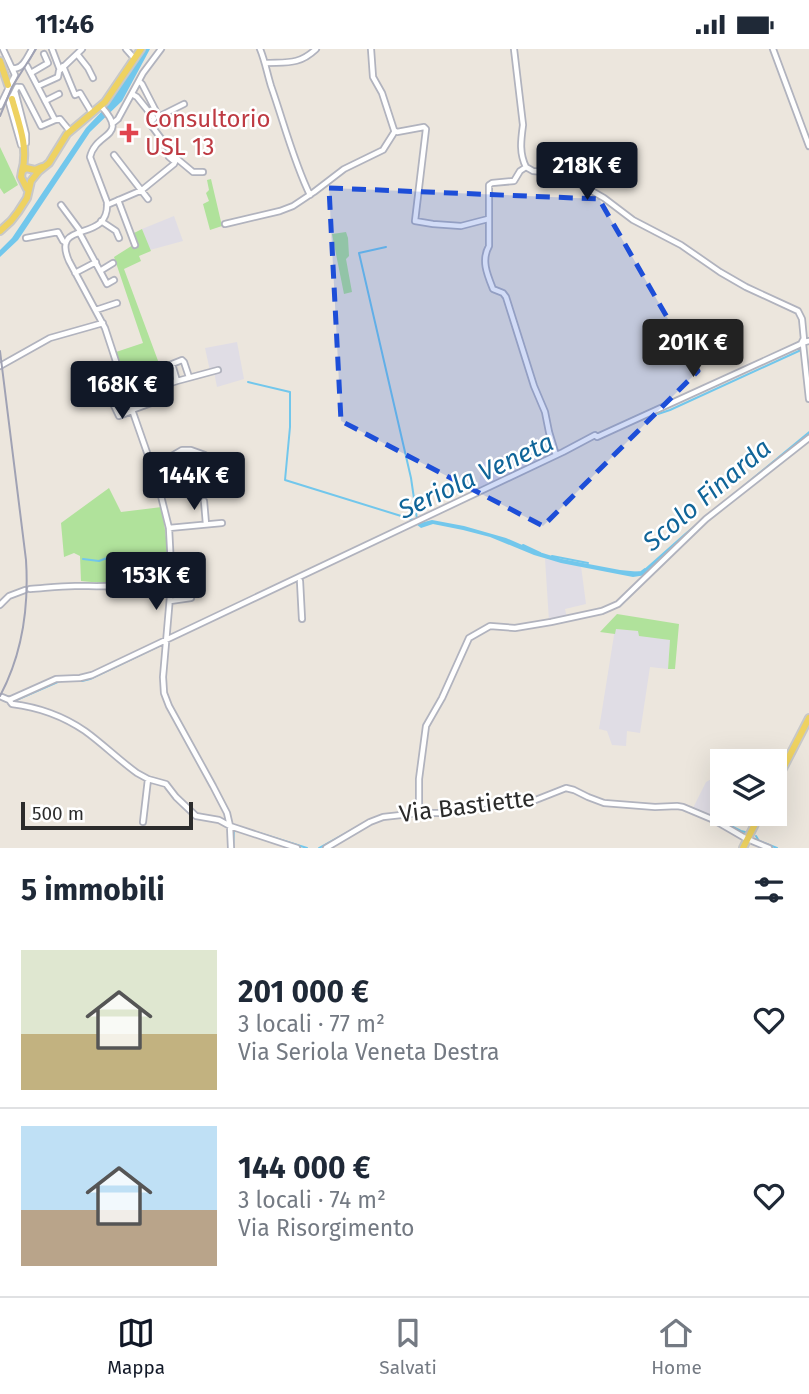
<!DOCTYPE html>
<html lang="it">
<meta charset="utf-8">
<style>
body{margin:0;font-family:"Fira Sans",sans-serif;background:#f6f6f7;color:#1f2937;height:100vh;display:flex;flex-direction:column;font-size:26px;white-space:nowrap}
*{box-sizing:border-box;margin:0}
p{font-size:23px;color:#747a83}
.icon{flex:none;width:38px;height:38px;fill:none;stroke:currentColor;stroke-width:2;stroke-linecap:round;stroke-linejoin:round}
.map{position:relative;height:799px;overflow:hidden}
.side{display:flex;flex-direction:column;background:#fff;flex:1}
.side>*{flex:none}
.tools{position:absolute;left:710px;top:700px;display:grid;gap:14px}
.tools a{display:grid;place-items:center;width:77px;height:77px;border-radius:0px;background:#fff;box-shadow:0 7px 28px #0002;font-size:35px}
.scale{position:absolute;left:21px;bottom:18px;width:172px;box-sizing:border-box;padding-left:7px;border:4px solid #2b2b2b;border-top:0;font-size:19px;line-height:24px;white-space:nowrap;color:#2b2b2b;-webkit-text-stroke:5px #fff;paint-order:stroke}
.price{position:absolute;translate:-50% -60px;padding:0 16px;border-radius:7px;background:#111827;color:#fff;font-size:23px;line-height:46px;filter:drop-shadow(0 2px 4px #0008)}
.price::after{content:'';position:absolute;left:50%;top:42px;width:21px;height:16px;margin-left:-10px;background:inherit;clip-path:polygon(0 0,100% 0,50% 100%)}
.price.active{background:#222;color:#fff}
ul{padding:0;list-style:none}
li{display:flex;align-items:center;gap:21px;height:175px;padding:0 21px}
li+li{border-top:2px solid #e0e1e3}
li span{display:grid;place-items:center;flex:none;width:196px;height:140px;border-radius:0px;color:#555}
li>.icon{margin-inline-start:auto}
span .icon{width:84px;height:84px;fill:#fffc;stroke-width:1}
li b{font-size:30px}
h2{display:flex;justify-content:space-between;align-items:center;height:84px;padding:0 21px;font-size:30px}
.status{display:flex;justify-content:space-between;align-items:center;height:49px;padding:0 35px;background:#fff;direction:ltr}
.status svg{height:19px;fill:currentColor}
.tabs{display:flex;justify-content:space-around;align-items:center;height:98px;border-top:2px solid #e0e1e3;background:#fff;font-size:19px;color:#747a83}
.tabs a{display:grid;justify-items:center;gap:4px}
.tabs .active{color:#111827}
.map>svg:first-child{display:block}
.industrial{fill:#e0dde5}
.green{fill:#b0e29b}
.water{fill:#72c7ec}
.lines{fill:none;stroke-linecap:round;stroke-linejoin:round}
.stream{stroke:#72c7ec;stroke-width:2}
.minor-casing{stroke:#b1b3be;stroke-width:8}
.major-casing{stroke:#c8c8c8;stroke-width:10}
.minor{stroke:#fff;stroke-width:4.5}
.major{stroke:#eed261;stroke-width:6}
.rail{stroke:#a0a2b4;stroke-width:2}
.marked{fill:#1d4ed8;fill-opacity:0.2;stroke:#1d4ed8;stroke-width:5;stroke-dasharray:14 9;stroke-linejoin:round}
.health-dot{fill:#e0444e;stroke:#fff;stroke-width:2.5}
.labels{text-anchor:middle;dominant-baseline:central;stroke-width:5;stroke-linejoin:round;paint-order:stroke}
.health-label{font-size:24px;fill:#be3a42;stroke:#fff;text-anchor:start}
.street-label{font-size:24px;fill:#2b2b2b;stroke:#fff}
.water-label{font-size:26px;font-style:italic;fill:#106599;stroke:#fff}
</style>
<div class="status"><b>11:46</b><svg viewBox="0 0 49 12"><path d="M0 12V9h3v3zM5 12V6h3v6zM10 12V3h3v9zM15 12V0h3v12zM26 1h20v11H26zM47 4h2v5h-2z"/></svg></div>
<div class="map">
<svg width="809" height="799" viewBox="0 0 809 799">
<rect width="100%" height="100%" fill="#ece6dd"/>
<path class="industrial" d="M174,167L183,192L150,201L142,180Z
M237,293L244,330L217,338L214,323L210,322L205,299Z
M528,400L549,406L478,441L482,414Z
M545,510L581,517L586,555L565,560L567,569L549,572Z
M615,580L639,582V586L670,591L668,620L650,618L640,684L627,682L626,697L612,696L607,682L599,680Z
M717,727L723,730V755L716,768L693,759L706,733Z"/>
<path class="green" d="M0,98L18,136L4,145L0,139Z
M211,130L222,177L210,181L203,155L209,152L206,144L209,141L207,131Z
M142,180L151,202L139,207L141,212L124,220L167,336L142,344L134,322L123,327L116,303L143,294L114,208L133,196L132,185Z
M346,183L348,189L349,207L346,210L352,243L344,245L332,185Z
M109,439L121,463L162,458L168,504L167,519L163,523L128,534L112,535L81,532L80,507L74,504L64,508L61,474Z
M617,565L679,575L675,620H668L670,591L639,587L638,582L616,580L615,585L600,583Z"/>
<path class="water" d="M144,0H150L122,52L90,83L18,191L0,208V201L12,189L86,79L106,58Z
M809,382V385L756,428L658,513L646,526L633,528L561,514L534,506L490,488L463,481L433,475L421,479L416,475L432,471L464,477L506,489L536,502L562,510L620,521L641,523L685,484Z"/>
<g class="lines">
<path class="stream" d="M386,198L359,204L411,429L417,470
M735,323L787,299
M248,333L290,343V378L285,431L414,471
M656,364L658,365L670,361L801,301
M626,372L679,348
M523,496L540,504
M552,507L588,514
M83,510L99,512L107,509
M634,524L641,523L645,520
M65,632H82L90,630L161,596
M14,652L60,632
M552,742L565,737L576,740
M642,755H678
M450,761L478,753
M697,761L714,769
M369,771L380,767
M719,771L741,782L745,783
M234,776L307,799
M756,787L759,792L777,799
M233,799L234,779
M319,799L364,774"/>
<defs>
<path id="minor" d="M52,0L60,21
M126,0L134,9
M260,0C265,12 267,24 271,37C283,71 294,114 310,146
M371,0L373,28L382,44L394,81L397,83L424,78L426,80L415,172L433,175L461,177L488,170
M514,0L523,76C521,91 519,104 526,118L533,122L554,124L571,130L604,149L633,171L681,196L720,223L746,238L798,262L802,270L804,291
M773,0L809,97
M77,5L88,19L93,29
M266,14C287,13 299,16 316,0
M27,17L55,71L60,70L69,81
M63,17L75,46L80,44L92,64
M13,19C22,22 28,7 32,0
M31,24L48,14L44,5
M139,32L142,35L159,68
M38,37L58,28L59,22L82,0
M17,38L9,54L21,96
M17,38H21L41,77L55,71
M15,42L26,85V94
M132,45L137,48L153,68L154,70L151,73V76L175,108L193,123H203
M45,52L59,45
M0,57L15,26L3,0
M101,57C130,89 96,82 90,108L107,153C110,196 50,169 69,212L105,279L129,352L158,435L169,479L171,517L174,527L171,536L163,628L164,644L169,657L213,737L227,764L230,777L231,799
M158,68L184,55
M113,74L118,70L143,24L161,0
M114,106L148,150
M526,118L520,122L514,132L492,134L489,136V197C481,211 487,225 493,240L503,244L506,248L534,337L545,363L549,383L556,406
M118,151L135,196
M61,156L81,183
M107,156L142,141L174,115L175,113L169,108
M101,172L116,182L119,189
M225,175L280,162L293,157L314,143L344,120L383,101L395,82
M79,183L107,235L114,231
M26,189L58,183L63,192L66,194
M100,222L113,214
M75,224L96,213
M96,261L117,254
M803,295L809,350
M0,317L50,289L103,274
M177,332L172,315L182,311L184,313L189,328
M123,335L107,342L119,367L132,362
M127,348L177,332L218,321
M132,361L165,349
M151,414L170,408L182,401H191L205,406
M204,452L206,475
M169,479L222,474
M300,532L302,570
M30,540C45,539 60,537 75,537C109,537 136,540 167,523
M170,552L191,549
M0,556L9,547L25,541
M2,648L9,651L12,655C37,658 63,667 85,682C103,695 119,711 137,724L148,730L166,735L176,748L196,767L219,771L230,777L297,799
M9,651L56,630L80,629L92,626L563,403L595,386L597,388L801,295L803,291L805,293L809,292
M419,764V730L426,677L442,649L469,589L490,577L515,579L551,573L602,562L618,555L706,470L809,389
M143,773L148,730
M326,799L370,773L383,768L419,764H448L480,755L533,752L566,739L574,741L588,748L604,754L655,758L677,757L683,758L714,771L745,789L769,799"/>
<path id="major" d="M0,12L8,36
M12,50C18,72 29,99 22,122
M27,140L21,128L22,122L26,119L35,121L42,118
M0,182L11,172L18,163L27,149L31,132L39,122L49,114L67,85L105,53L141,0
M775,735L809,669
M743,799L760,765"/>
</defs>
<use href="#minor" class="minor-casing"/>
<use href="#major" class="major-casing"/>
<use href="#minor" class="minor"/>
<use href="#major" class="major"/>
<path class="rail" d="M0,67L12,38L36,0
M0,302L26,511C29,559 23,604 0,647"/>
</g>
<path class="marked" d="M329,139L599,150L698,322L543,477L341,372Z"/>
<path class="health-dot" d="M125.5 73.5h7v7h7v7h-7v7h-7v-7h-7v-7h7z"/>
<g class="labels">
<g class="health-label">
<text x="145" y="70">Consultorio<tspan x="145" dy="28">USL 13</tspan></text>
</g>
<g class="street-label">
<text transform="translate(467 757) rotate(-7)">Via Bastiette</text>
</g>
<g class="water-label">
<text transform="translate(476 427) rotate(-25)">Seriola Veneta</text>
<text transform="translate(707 446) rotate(-40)">Scolo Finarda</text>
</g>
</g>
</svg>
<div class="tools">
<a><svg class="icon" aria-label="layers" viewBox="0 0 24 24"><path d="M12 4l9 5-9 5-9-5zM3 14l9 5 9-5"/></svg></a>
</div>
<div class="scale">500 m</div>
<b class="price" style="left:587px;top:153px">218K €</b>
<b class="price active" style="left:693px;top:330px">201K €</b>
<b class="price" style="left:122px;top:372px">168K €</b>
<b class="price" style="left:194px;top:463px">144K €</b>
<b class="price" style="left:156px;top:563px">153K €</b>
</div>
<section class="side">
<h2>5 immobili<svg class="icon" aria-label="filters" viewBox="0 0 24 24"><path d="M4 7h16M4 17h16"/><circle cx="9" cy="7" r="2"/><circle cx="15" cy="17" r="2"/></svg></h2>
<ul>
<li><span style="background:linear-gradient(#dfe7d0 60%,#c2b280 0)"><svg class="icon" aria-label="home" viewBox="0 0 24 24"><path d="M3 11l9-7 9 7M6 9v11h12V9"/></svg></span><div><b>201 000 €</b><p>3 locali · 77 m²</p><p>Via Seriola Veneta Destra</p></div><svg class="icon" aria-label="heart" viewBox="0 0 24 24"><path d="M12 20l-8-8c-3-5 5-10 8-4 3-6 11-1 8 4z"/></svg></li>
<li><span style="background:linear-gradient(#bfe0f5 60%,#b9a48a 0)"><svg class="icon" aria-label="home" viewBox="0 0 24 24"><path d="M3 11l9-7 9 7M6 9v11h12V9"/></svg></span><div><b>144 000 €</b><p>3 locali · 74 m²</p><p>Via Risorgimento</p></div><svg class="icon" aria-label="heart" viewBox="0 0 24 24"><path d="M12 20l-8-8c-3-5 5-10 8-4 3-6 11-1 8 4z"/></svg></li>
</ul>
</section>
<nav class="tabs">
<a class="active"><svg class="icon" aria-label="map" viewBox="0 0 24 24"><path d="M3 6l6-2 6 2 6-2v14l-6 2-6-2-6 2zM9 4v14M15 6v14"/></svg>Mappa</a>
<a><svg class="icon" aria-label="saved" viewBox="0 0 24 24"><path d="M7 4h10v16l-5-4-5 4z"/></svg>Salvati</a>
<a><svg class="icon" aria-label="home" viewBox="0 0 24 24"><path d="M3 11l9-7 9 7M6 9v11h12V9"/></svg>Home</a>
</nav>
